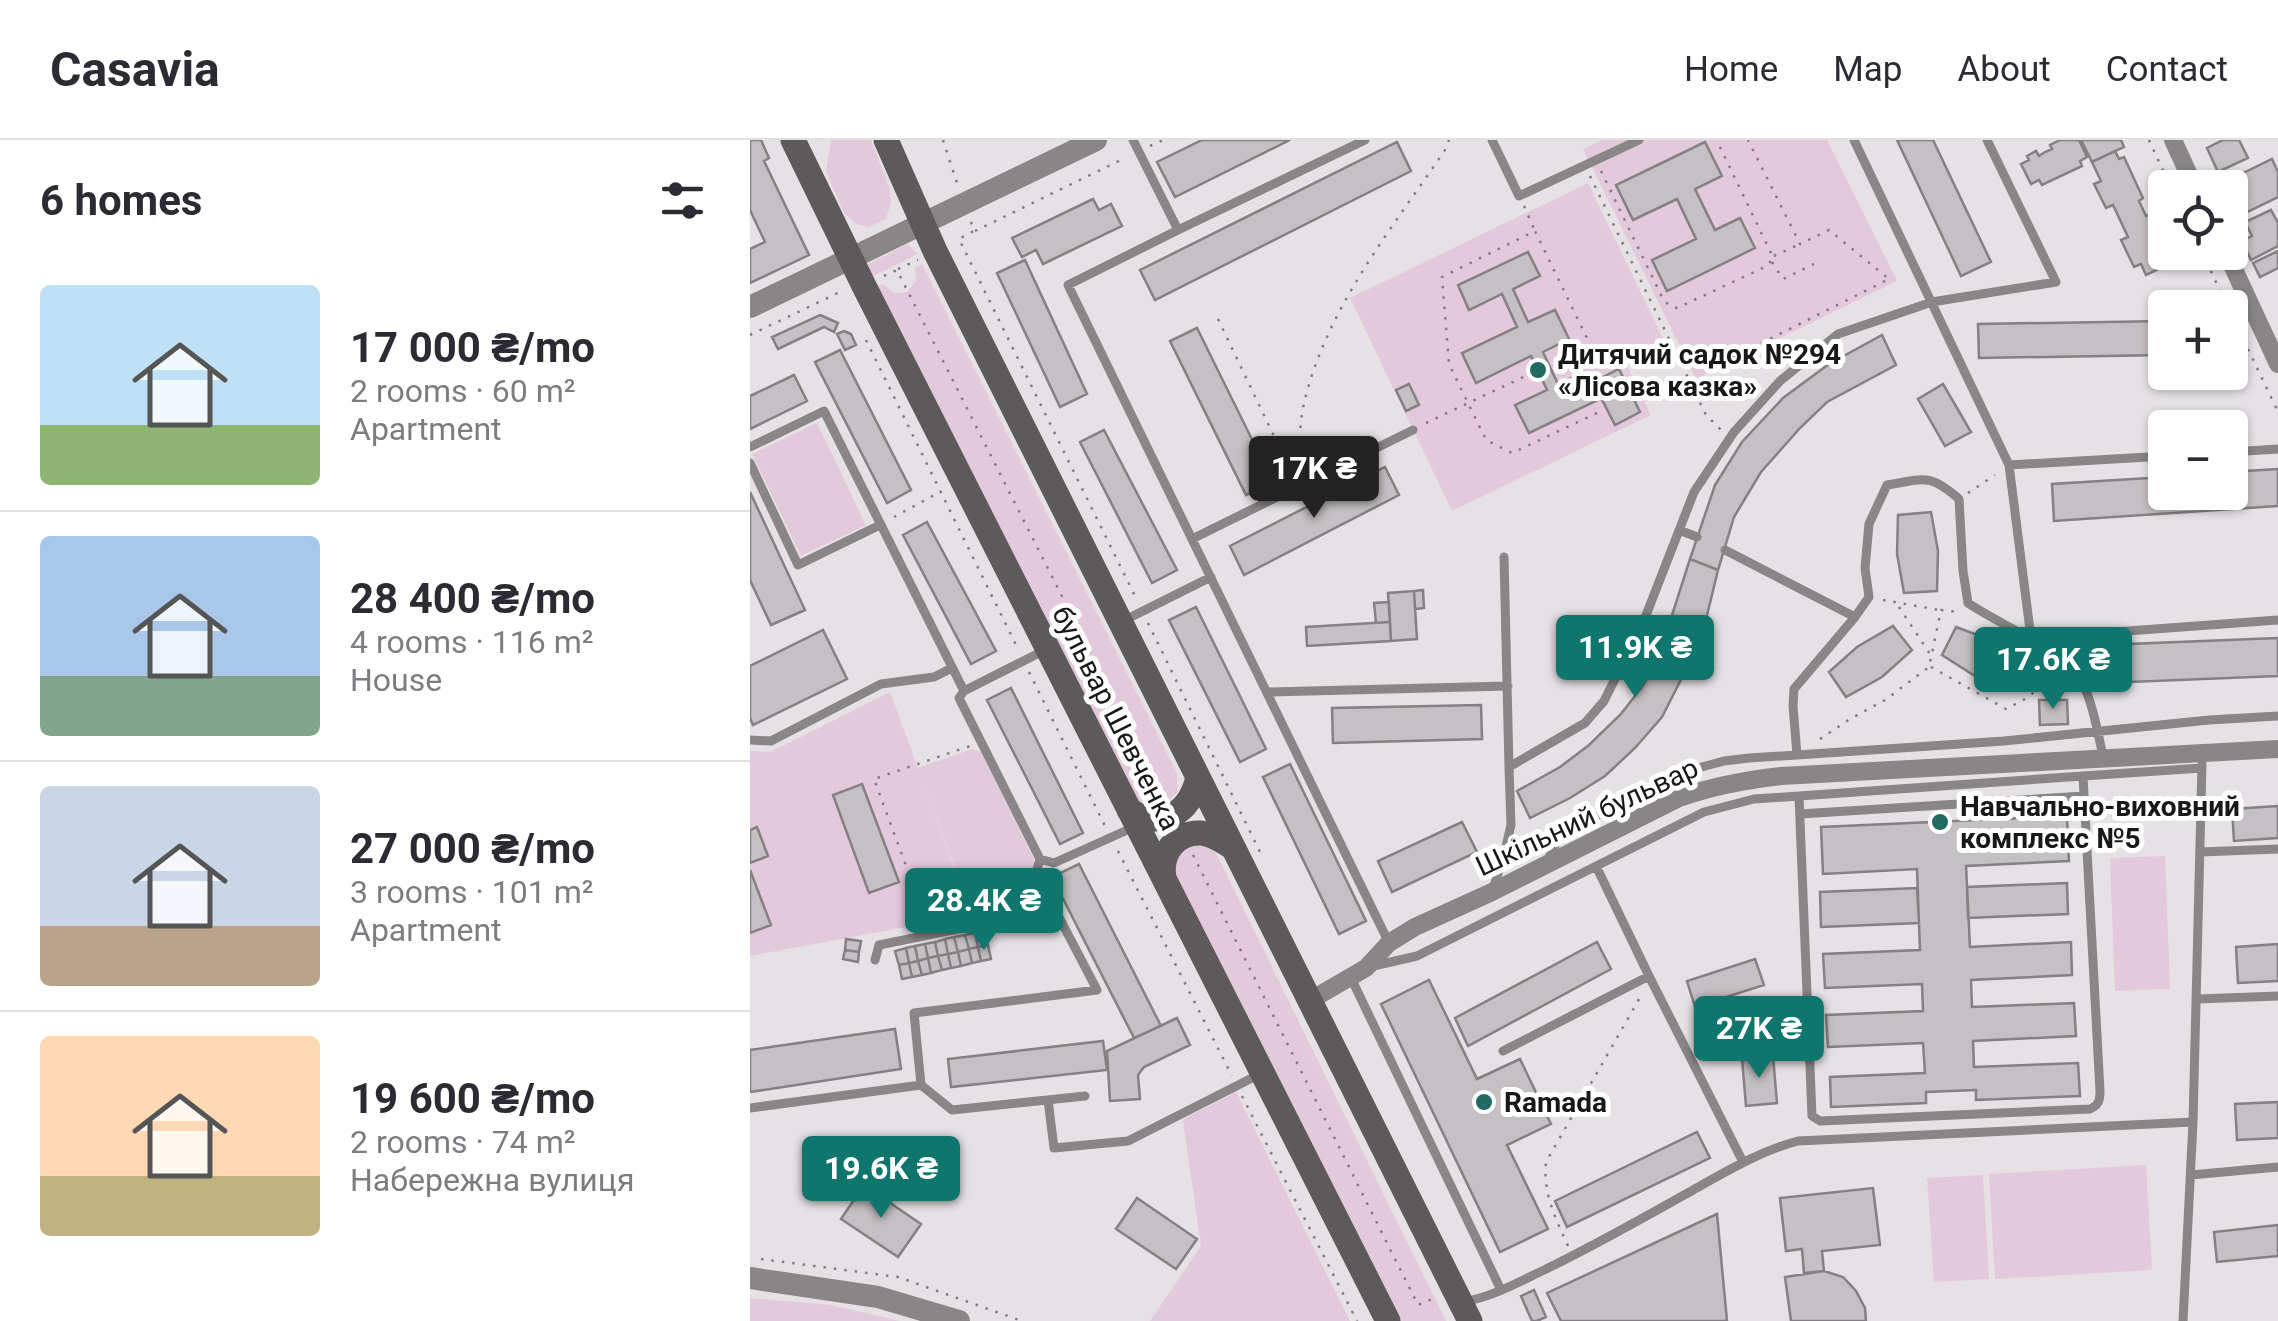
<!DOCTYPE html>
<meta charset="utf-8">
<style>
body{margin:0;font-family:Roboto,sans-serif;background:#f2f2f3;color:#2b2b33;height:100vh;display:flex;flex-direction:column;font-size:38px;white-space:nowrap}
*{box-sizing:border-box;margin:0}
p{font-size:32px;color:#7c7c81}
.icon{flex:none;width:55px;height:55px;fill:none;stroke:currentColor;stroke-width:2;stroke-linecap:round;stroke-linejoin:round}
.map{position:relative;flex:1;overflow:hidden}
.panel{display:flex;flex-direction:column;background:#fff;width:750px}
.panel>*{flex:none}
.tools{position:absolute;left:1398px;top:30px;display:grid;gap:20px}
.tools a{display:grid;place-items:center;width:100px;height:100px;border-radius:10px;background:#fff;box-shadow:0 2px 8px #0004;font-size:50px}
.price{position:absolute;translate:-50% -85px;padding:0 22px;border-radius:10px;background:#0f766e;color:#fff;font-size:32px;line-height:65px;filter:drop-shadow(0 2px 5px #0008)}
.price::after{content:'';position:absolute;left:50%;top:60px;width:30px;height:22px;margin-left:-15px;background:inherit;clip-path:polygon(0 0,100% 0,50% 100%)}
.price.selected{background:#222;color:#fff}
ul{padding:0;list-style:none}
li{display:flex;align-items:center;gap:30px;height:250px;padding:0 40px}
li+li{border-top:2px solid #e1e1e2}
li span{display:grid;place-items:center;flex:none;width:280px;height:200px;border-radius:10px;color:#555}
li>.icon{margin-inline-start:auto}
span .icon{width:120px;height:120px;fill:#fffc;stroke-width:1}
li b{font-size:42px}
h2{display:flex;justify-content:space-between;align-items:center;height:120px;padding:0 40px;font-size:42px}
header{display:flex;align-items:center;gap:60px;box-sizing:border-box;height:140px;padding:0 50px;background:#fff;border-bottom:2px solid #e1e1e2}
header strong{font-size:48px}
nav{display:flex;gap:55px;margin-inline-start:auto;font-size:35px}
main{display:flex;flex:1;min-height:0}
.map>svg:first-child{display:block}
.green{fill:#e4c9dd}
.building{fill:#c5c0c3;stroke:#848083;stroke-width:2.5}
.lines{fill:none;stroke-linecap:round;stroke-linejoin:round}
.path{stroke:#807d80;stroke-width:2.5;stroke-dasharray:2.5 8;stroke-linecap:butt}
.service{stroke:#888687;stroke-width:9}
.minor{stroke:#888687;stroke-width:18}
.tertiary{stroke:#888687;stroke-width:22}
.secondary{stroke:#5d5a5c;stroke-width:25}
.poi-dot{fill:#216a62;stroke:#fff;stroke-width:4}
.labels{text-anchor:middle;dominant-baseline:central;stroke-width:10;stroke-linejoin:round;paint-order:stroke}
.poi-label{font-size:28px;font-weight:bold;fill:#191719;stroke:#fff;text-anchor:start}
.street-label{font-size:28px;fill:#191719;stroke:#fff}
</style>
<header>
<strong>Casavia</strong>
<nav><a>Home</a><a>Map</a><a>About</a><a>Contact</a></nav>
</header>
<main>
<section class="panel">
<h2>6 homes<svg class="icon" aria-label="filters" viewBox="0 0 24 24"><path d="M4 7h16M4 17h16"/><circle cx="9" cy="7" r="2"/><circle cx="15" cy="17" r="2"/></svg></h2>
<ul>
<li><span style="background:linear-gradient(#bfe0f5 70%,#8fb573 0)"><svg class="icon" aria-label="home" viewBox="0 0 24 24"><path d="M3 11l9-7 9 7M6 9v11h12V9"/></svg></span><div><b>17 000 ₴/mo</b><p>2 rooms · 60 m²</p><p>Apartment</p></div></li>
<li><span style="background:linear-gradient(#a9c7e8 70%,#7fa58c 0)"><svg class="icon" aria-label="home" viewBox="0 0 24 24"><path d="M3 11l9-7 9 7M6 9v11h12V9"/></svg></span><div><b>28 400 ₴/mo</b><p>4 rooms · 116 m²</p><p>House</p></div></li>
<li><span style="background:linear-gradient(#c9d6e8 70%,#b9a48a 0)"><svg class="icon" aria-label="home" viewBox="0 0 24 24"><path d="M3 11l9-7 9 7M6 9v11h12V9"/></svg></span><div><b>27 000 ₴/mo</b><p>3 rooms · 101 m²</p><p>Apartment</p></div></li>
<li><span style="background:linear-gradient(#ffd9b3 70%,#c2b280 0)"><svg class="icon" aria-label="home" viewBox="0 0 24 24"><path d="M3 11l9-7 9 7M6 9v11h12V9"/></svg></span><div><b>19 600 ₴/mo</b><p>2 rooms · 74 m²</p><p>Набережна вулиця</p></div></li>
</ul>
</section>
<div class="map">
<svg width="1528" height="1181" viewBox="0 0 1528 1181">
<rect width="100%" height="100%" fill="#e6e1e5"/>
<path class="green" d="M81,0H121L139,47L141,62L136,79L119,87L106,84L94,73L76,31Z
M852,0H1077L1147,141L946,239L833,9Z
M838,43L914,200L874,219L901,275L702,371L600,158Z
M158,104L167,114L121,137L118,124Z
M172,124L427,633V652C417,664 406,669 390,665L126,147L133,144L144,153L157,152L166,141L165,128Z
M67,283L116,385L51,416L2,314Z
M140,552L168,628L222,609L231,612L283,717L284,725L278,740L255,763L251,749L216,758L175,647L221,775L0,816V611L21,612Z
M449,703L458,706L466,713L696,1181H650L424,733C429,714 428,708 449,703Z
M1415,716L1420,849L1365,851L1360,718Z
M486,952L600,1181H400L451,1106L433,981L437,977Z
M1396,1025L1402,1130L1245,1139L1239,1034Z
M1233,1035L1239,1139L1184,1142L1177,1038Z
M0,1158L80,1165L150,1181H0Z"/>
<path class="building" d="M0,0H11L19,18L14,21L59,115L0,143V109L15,102L0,70Z
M452,0H540L425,57L407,22Z
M1147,0H1183L1241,122L1211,136Z
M1310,0H1329L1337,17L1330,21L1332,26L1292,45L1289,40L1281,44L1271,24L1279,20L1277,16L1286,11L1289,16L1295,12L1302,9L1300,5Z
M1331,0H1371L1374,7L1342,22Z
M1473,0H1489L1498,18L1468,32L1457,8Z
M647,2L661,31L405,160L390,130Z
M955,2L972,36L945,49L965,90L990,78L1005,108L917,151L902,120L946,99L927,59L883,80L866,45Z
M1365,11L1369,19L1374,17L1393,58L1389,61L1396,76L1401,74L1415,104V112L1420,114L1415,116L1419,124L1396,135L1391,124L1384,127L1371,100L1378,97L1363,65L1356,68L1344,44L1351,41L1342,22Z
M1522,19L1528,32V57L1495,73L1479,40Z
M343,59L349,70L361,64L372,86L293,124L286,110L272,117L262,98Z
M1521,70L1528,83V106L1501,120L1492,101L1502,96L1495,82Z
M1528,111V128L1510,137L1503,123Z
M778,112L790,136L763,149L778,182L805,170L819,199L793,212L808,244L835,232L848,260L779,293L765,265L797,250L781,216L726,243L712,213L767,187L752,154L719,170L708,145Z
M275,120L337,254L310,267L247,133Z
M70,175L88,183L84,192L74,187L28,209L22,197Z
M1415,181V215L1229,218L1228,184Z
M447,188L523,342L496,355L420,201Z
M94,191L101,194L106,205L95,210L87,194Z
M1132,195L1146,225L1077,262L1050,288L1011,332L984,377L968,430L940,419L965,345L992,302L1033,258L1079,224Z
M90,210L161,350L137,363L65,222Z
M869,229L890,272L865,285L843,242Z
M44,235L57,261L0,289V256Z
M659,244L669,265L656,271L646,250Z
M1193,244L1221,292L1195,306L1168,259Z
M354,290L427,430L402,443L330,302Z
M635,327L649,355L494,435L480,406Z
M1528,329V366L1304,381L1302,344L1415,337V352H1480V332Z
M0,352L55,470L21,485L0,440Z
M1181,372L1188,411L1187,451L1154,453L1147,414L1148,375Z
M177,382L246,511L221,524L153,395Z
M940,419L968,430L951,500L912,577L885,608L855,636L820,658L780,678L767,651L810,627L839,605L870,575L893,546L909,516Z
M673,450L674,468L665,469L664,451Z
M664,451L667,499L641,501L638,453Z
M639,462L640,482L626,483L624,463Z
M446,467L516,609L490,622L419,480Z
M640,482L641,501L557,506L556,487Z
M1143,486L1162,510L1132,537L1096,557L1079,532L1107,507Z
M1206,487L1241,500L1276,521L1263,549L1225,536L1192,515Z
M73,490L97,539L3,585L0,578V526Z
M1528,498V536L1380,542L1378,504Z
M261,548L333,693L310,704L237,560Z
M1289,560H1317L1318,584L1290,585Z
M731,565L732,599L583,603L582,568Z
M540,624L616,781L589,794L513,637Z
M112,644L149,742L119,753L83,655Z
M1528,666V698L1484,701L1482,669Z
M1317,676L1319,721L1216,726L1220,807L1321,802L1322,835L1221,840L1222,867L1324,863L1326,896L1223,901L1224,927L1328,923L1330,956L1226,960V950L1176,952V963L1081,967L1080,937L1175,933L1173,903L1078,907L1076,875L1173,871L1172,844L1075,848L1073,814L1170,810L1167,729L1073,734L1071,687Z
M712,682L727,712L642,752L628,721Z
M7,687L18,716L0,723V690Z
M329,724L411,886L384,898L302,737Z
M0,730L21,785L0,793Z
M1317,743L1318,774L1218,778L1217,747Z
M1167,748L1169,783L1071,787L1070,752Z
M251,749L255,763L245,766L242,752Z
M242,752L245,766L236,768L232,754Z
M232,754L236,768L225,771L221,757Z
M235,791L238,805L228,807L225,793Z
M225,793L228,807L219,809L215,795Z
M215,795L219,809L208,812L204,797Z
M204,797L208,812L198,814L195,799Z
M96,799L111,801L109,812L95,810Z
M195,799L198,814L188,816L185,802Z
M185,802L188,816L178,818L175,804Z
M847,802L861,829L718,906L705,878Z
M175,804L178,818L168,821L165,806Z
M1528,804V841L1488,843L1486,807Z
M238,805L241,819L231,821L228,807Z
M165,806L168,821L159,823L156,808Z
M228,807L231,821L222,823L219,809Z
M156,808L159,823L149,825L145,811Z
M219,809L222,823L211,826L208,812Z
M95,810L109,812L108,822L93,819Z
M208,812L211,826L201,828L198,814Z
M198,814L201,828L192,830L188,816Z
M188,816L192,830L181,833L178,818Z
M178,818L181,833L172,835L168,821Z
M1005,819L1014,845L945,867L937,841Z
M168,821L172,835L162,837L159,823Z
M159,823L162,837L152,839L149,825Z
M679,840L727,939L770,919L801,984L757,1005L798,1089L750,1112L631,864Z
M427,878L440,905L394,927L388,935L390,959L360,961L357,911Z
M145,889L151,929L0,952V910Z
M353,901L357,930L201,947L198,919Z
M1023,916L1027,963L996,966L992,919Z
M1528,962V998L1487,1000L1485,964Z
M947,992L960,1018L817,1087L805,1061Z
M114,1045L171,1084L148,1117L91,1079Z
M1123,1048L1130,1105L1072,1111L1074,1131L1054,1133L1052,1109L1036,1111L1030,1058Z
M387,1058L447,1099L426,1129L366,1089Z
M967,1074L977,1181H811L797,1153Z
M1528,1085V1116L1467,1122L1464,1092Z
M1074,1131L1093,1137L1106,1151L1115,1168L1116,1181H1041L1035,1137Z
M784,1150L796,1177L787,1181H782L771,1156Z"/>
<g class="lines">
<path class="path" d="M193,0L208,46
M1399,0L1421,48
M400,6L413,0
M851,31L914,161L922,167L927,168L1015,127L1021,121V113L970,7L969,0
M840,36L956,275L971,290
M774,66L785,91
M221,82L224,91L209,99L386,458
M225,91L375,18
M1452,112L1478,168
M1024,116L1048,105
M1022,122L1033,139L1064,124
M148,129L168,120
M134,136L147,130L412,654
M1480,171L1528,272
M468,179L543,336
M0,195L92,151
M116,200L269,511
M964,227L1139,139L1079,90L1050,104L998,0
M847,273L762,313L736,300L699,224L692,137L785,91L851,227
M676,283L788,230
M549,330C550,310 549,288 553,268C574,171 641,90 695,10L699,0
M1218,353L1245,335
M144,377L190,352
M1133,460L1189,470
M1149,467L1180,514
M398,483L511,714
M1181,527L1256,569L1277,558L1294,544L1319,546
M279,532L355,686
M1070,599L1100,579L1135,560L1179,527L1191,470L1208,472
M368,711L482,936
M443,715L668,1165L685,1158
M159,734L124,639L220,606
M492,956L607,1181
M818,1106C805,1077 793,1054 796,1022L892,854
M11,1119L148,1137L272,1181"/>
<path class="service" d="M383,0L428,90L318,145L639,803
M742,0L769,56L889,0
M1104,0L1259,325L1415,316
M428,90L615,0
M0,307L74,271L214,551
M1480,312L1528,309
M0,323L48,425L130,385
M1259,325L1281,498L1528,480
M929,390L947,397
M442,399L663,290
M754,417L759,627
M1105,477L1119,457L1115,428L1119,384L1137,345C1175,339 1179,333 1209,359L1213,431L1218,463C1255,488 1309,506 1334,547C1343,563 1349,598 1353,617
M373,481L461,437
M517,552L758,546
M0,600L21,601L131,544L184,537L202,528
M1047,615L1254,601L1459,580L1528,576
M1049,656L1333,636
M1050,674L1334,656
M1450,712L1528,709
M290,719L304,723L384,687
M798,719L810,696L862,668L948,628L974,621L999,618L1047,615L1043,566L1044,549L1105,477L975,410
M846,726L899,836L993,1022
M743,749L754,715L761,685L759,627L835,583L854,561L893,483L944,352L984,292L1030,241L1088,194L1182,162L1306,142L1237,0
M125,820L129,805L273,776L286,733
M619,827L667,816L954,672L1004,659L1049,656L1062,976L1070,981L1340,969C1349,965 1350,960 1350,951L1333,636L1452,628
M601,838L751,1150
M1447,859L1528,856
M753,911L899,836
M171,945L164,873L347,850L286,733L290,719L209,558L214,551L295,510
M298,960L304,1008L378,1001L510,934
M0,968L171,945L202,970L335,956
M1441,1035L1528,1027
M713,1162C742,1157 767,1143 792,1131C844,1106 893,1078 943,1050C977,1031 1010,1011 1048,1001L1443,982
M1433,1181L1443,982L1452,624"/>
<path class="minor" d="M1423,0L1445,48
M1476,112L1528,224
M559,861L616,828L639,803L665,787L742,752L929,658C963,646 995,640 1031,636L1528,609"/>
<path class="tertiary" d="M0,167L346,0
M0,1138L128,1157L209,1181"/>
<path class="secondary" d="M43,0L114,146L638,1181
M136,0L185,111L720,1181
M379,670C412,691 440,673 448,637
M414,738C410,715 424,692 451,693C463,694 472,701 482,707"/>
</g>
<g class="poi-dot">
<circle cx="788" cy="230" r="10"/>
<circle cx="1190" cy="682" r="10"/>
<circle cx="734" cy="962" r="10"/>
</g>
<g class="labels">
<g class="poi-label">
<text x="808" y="214">Дитячий садок №294<tspan x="808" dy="32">«Лісова казка»</tspan></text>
<text x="1210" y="666">Навчально-виховний<tspan x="1210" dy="32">комплекс №5</tspan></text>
<text x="754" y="962">Ramada</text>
</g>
<g class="street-label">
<text transform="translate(366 578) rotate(63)">бульвар Шевченка</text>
<text transform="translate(837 677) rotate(-25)">Шкільний бульвар</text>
</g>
</g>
</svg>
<div class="tools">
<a><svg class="icon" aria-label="locate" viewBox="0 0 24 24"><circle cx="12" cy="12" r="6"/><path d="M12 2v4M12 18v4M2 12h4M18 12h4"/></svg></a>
<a>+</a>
<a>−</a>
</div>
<b class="price selected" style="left:564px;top:381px">17K ₴</b>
<b class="price" style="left:885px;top:560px">11.9K ₴</b>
<b class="price" style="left:1303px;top:572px">17.6K ₴</b>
<b class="price" style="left:234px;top:813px">28.4K ₴</b>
<b class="price" style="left:1009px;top:941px">27K ₴</b>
<b class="price" style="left:131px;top:1081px">19.6K ₴</b>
</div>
</main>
